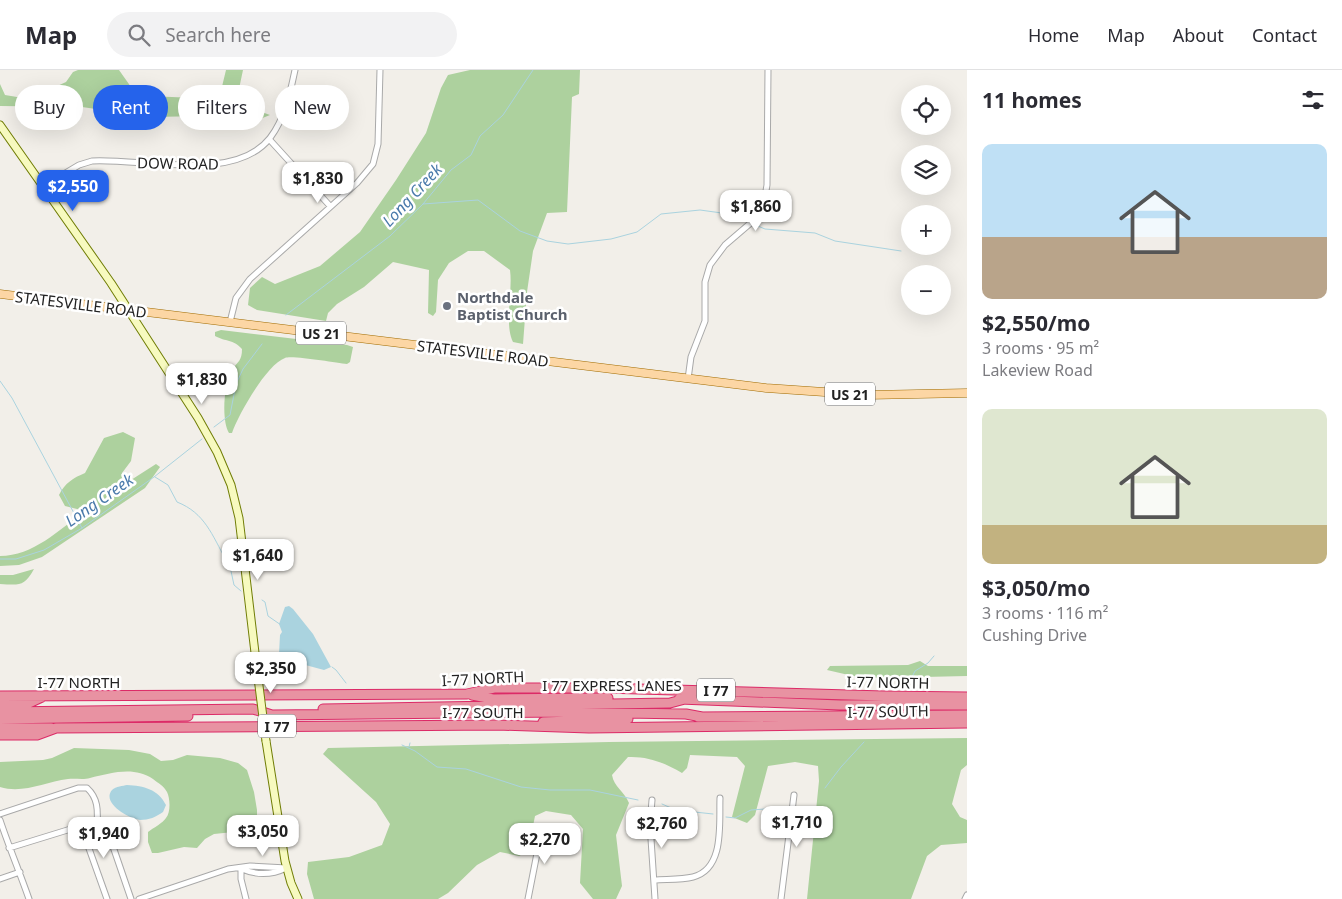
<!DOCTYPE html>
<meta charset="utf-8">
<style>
body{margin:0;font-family:"Noto Sans",sans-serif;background:#f2f2f3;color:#2b2b33;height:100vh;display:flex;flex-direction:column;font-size:19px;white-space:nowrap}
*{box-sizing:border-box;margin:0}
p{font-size:16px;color:#7c7c81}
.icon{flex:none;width:28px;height:28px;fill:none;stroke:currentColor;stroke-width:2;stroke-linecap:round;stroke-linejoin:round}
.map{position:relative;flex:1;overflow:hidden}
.panel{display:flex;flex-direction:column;background:#fff;width:375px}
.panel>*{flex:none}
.top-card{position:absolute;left:15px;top:15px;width:475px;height:45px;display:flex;gap:10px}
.buttons{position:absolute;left:901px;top:15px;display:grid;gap:10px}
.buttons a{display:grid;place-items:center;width:50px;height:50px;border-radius:50%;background:#fff;box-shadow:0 5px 20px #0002;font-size:25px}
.price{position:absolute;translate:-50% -42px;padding:0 11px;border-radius:10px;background:#fff;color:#222;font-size:16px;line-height:32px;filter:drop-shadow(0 1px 2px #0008)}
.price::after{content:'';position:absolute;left:50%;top:30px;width:15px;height:11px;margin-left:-8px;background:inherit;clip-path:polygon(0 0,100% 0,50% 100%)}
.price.selected{background:#2563eb;color:#fff}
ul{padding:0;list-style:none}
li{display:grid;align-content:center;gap:10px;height:265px;padding:0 15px}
li span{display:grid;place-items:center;height:155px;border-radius:10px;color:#555}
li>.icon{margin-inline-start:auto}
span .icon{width:90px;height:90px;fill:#fffc;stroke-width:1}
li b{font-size:21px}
h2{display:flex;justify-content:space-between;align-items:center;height:60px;padding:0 15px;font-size:21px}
.tag{padding:0 18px;border-radius:22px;background:#fff;box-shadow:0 5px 20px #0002;font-size:18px;line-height:45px}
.tag.selected{background:#2563eb;color:#fff}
header{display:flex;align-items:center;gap:30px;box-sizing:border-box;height:70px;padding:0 25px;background:#fff;border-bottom:1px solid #e1e1e2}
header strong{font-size:24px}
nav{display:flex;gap:28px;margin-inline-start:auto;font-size:18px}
.search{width:350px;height:45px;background:#f2f2f3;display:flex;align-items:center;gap:12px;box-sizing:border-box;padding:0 18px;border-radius:28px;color:#7c7c81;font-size:19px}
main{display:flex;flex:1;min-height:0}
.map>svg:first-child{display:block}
.forest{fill:#add19e}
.water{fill:#aad3df}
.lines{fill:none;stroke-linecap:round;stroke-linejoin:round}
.stream{stroke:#aad3df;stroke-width:1}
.minor-casing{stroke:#a9a9a9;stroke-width:7}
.secondary-casing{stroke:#707d05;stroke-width:9}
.primary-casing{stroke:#a06b00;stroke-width:9}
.motorway-casing{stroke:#dc2a67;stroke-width:11}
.minor{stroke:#fff;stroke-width:5}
.secondary{stroke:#f7fabf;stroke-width:7}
.primary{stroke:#fcd6a4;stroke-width:8}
.motorway{stroke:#e892a2;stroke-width:9}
.secondary-bridge-casing{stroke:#707d05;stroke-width:9;stroke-linecap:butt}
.secondary-bridge{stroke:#f7fabf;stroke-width:7}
.worship-dot{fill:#6b7280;stroke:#fff;stroke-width:2}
.labels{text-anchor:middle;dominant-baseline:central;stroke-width:5;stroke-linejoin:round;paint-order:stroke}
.shield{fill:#fff;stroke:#646464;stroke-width:1}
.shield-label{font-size:14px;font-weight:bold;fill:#222}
.street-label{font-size:15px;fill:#222;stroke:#fff}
.worship-label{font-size:15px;font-weight:bold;fill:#5b616d;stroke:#fff;text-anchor:start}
.water-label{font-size:16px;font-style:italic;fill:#4a7aab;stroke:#fff}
</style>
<header>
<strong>Map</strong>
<div class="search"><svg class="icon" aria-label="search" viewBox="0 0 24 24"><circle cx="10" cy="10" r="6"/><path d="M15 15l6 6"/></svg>Search here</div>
<nav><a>Home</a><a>Map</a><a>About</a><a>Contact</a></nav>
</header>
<main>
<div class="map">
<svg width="967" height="829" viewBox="0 0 967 829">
<rect width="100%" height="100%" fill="#f2efe9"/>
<path class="forest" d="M78,0H119L131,17L148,26L219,29L226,0H243L236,33L270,45L255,51L206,46L151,47L82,37L0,36V14L5,25L29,29L66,12L73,2Z
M470,0H580L579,24L572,27L567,142L547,143L533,181L527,222L523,274L513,272C504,253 513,222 510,200L484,181H468L449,193L438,210L436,242L433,246L428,243L429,200L393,192L364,217L337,234L328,243L326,251L257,240L248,235L250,218L262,207L275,214L320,196L360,162L396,110L426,63L441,18L448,5Z
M221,260L347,275L353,277L350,292L347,294C336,293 292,285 285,288C267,294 238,345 232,363H229C221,350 224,313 232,300C238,291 242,291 242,279C233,269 226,272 215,266V262Z
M123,362L135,368L131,391L122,403V408L131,410L156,394L160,397L145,418L42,487L19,495L0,496V486C33,486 59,460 85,441L65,436L59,425C65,413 73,408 85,403L104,368Z
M34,499C24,517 19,515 0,514V505H13Z
M920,591L928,596H967V606L879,608L853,606L827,600L830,596L908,595Z
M967,668V695L961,700L952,734L960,747L967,750V773L941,775L927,786L911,829H807L819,711L818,696L795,692L768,696L755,745L747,753L732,747L745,696L737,687L690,685L687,698L682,703C665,693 648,686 628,687L612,705C614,717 624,721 629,733L616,765L622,816L616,829H593L580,813L583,759L571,745L546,741L535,746L528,781L519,786L500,782L477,795L448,823L438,829H314L307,804L308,792L349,787L382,775L390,754L376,732L323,684L328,678L609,672Z
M74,678L129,680L150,684L161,691L173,690L187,685L220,688L238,693L247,700L254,722L257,740V758L253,760L214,764L205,769L197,778L184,777L158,783H152L148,772V762C153,758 163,753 166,748C171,742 170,728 167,722C164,716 158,713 153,709C134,696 111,703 90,708C83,710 75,708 68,709C45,712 23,724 0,717V692L43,690L52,688Z"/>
<path class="water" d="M289,536L293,539L313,564L331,597L324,600L298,593L279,584L280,565L282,562L279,554L285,537Z
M127,715C144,716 158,719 166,735L163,742C156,747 149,750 140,750C129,749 101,733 112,720C116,716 123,716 127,715Z"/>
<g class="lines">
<path class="stream" d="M423,134L478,130L520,161L547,171L568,174L611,169L637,162L661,144L700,140L729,144L749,152
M753,154L765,159L815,163L835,171L901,181
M286,245L390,166L423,134L451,100L471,85L480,66L503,45L533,0
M0,311L12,328L82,458
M214,357L230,345L236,314L243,299L262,274
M155,407L168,415L177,432C205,443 212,465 226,490
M0,489H16L44,480L82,458L154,407L202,369
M231,501L234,515L241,521
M262,530L265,532L268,546L281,555
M332,597L336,600L346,613
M910,611L915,601L928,593L934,586
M402,675L415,681L437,697L466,699L521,717L550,720H590L638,730
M409,677L410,673
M825,718L841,697L864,672
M662,734L676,740L713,744
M726,747L735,748L751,740L765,739"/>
<defs>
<path id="minor" d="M269,69L330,136
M42,117L79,95L92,91C142,88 235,113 270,68C285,48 290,24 295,0
M230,252L236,228L250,209L357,113L373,94L378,74L380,0
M688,309L691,287L705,251V212L710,195L725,175L753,151L764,132L767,115L768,0
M652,730L650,754L655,829
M0,744L78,718H87C98,728 98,740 97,755
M0,750C9,777 20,803 29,829
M81,756L107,829
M9,778L87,754L97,755L108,762L131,829
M241,798V809L246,829
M242,799C256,805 272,805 286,798
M0,809L20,802
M654,810C666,809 681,810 693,807C725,799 719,753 720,728
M139,829L228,799L250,796L287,798
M528,829L542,758
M781,829L794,725
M965,829L967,825"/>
<path id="secondary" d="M0,55L111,213L198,348L217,382L231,415L239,448L258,608
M266,671L285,791L291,813L298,829"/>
<path id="primary" d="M0,224L766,318L868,325L967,323"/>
<path id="motorway" d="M472,625L493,629L608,628
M0,626L467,624L494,618H603L884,626L967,627
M679,629L840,635H967
M0,635L27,634L42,627
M323,639L670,633L685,629
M0,642L253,639L272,645L563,642L686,644L702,647
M698,647L967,645
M0,649L188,646
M543,652L628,649
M0,657L51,658
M0,665H37L56,658L498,655L589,658L967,653"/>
</defs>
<use href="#minor" class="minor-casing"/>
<use href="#secondary" class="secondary-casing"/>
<use href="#primary" class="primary-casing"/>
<use href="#motorway" class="motorway-casing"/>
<use href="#minor" class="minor"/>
<use href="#secondary" class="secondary"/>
<use href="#primary" class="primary"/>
<use href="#motorway" class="motorway"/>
<defs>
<path id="secondary-bridge" d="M258,608L266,671"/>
</defs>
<use href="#secondary-bridge" class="secondary-bridge-casing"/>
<use href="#secondary-bridge" class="secondary-bridge"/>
</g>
<circle class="worship-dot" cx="447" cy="236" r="5"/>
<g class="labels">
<g class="shield">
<rect x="296" y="251.5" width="50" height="23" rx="4"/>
<rect x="825" y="312.5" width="50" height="23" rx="4"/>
<rect x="697" y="608.5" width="38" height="23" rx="4"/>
<rect x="258" y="644.5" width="38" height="23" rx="4"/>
</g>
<g class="shield-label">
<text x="321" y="263">US 21</text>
<text x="850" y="324">US 21</text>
<text x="716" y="620">I 77</text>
<text x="277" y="656">I 77</text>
</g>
<g class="street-label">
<text transform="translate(178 93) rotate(1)">DOW ROAD</text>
<text transform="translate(81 234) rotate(7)">STATESVILLE ROAD</text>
<text transform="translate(483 283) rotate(7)">STATESVILLE ROAD</text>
<text transform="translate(483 608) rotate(-3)">I-77 NORTH</text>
<text x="79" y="612">I-77 NORTH</text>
<text transform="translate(888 612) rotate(1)">I-77 NORTH</text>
<text x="612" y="615">I 77 EXPRESS LANES</text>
<text transform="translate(888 641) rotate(-1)">I-77 SOUTH</text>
<text x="483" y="642">I-77 SOUTH</text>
</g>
<g class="worship-label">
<text x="457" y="227">Northdale<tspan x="457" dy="17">Baptist Church</tspan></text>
</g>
<g class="water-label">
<text transform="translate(412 125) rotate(-47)">Long Creek</text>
<text transform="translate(99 430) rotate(-35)">Long Creek</text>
</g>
</g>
</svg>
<div class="buttons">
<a><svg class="icon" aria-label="locate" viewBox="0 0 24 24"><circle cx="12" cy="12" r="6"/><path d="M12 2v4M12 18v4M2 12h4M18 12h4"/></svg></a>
<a><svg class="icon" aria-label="layers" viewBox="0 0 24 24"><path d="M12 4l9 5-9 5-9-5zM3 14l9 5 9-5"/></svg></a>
<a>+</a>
<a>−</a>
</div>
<b class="price" style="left:318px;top:134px">$1,830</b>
<b class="price selected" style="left:73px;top:142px">$2,550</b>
<b class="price" style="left:756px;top:162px">$1,860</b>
<b class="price" style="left:202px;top:335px">$1,830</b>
<b class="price" style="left:258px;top:511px">$1,640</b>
<b class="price" style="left:271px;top:624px">$2,350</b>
<b class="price" style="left:797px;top:778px">$1,710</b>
<b class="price" style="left:662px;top:779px">$2,760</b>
<b class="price" style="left:263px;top:787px">$3,050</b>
<b class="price" style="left:104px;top:789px">$1,940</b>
<b class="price" style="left:545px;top:795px">$2,270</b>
<div class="top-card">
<a class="tag">Buy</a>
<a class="tag selected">Rent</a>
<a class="tag">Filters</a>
<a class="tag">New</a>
</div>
</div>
<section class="panel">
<h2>11 homes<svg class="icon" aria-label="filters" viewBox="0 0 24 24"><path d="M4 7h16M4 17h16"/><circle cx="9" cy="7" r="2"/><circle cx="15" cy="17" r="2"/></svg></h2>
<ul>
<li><span style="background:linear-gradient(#bfe0f5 60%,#b9a48a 0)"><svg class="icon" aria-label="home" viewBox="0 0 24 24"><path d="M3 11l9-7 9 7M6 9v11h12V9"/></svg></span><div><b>$2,550/mo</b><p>3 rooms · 95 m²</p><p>Lakeview Road</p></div></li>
<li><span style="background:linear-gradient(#dfe7d0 75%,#c2b280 0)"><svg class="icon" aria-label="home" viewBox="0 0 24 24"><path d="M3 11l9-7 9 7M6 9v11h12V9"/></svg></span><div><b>$3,050/mo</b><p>3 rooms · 116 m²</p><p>Cushing Drive</p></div></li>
</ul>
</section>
</main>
